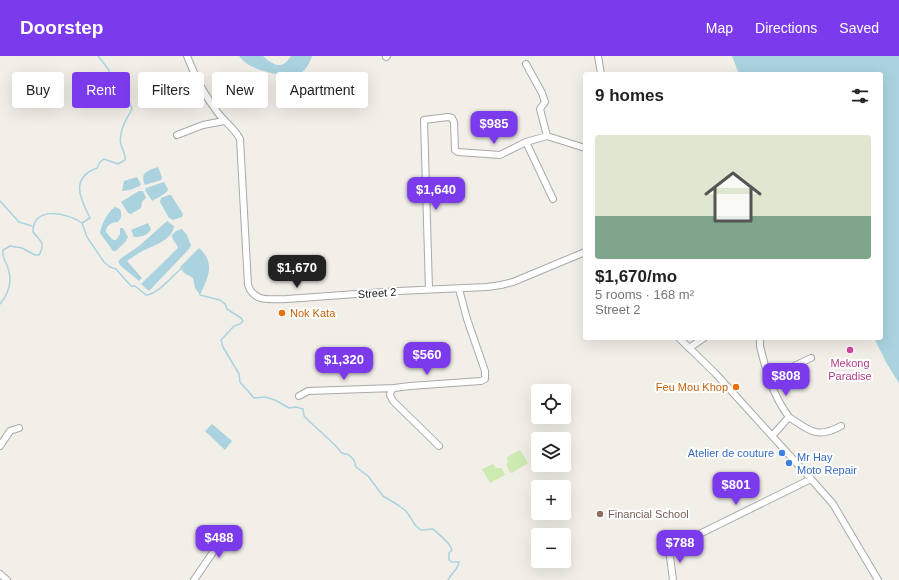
<!DOCTYPE html>
<meta charset="utf-8">
<style>
body{margin:0;font-family:Arial,sans-serif;background:#f2f2f2;color:#222;height:100vh;display:flex;flex-direction:column;font-size:15px;white-space:nowrap}
*{box-sizing:border-box;margin:0}
p{font-size:13px;color:#767676}
.icon{flex:none;width:22px;height:22px;fill:none;stroke:currentColor;stroke-width:2;stroke-linecap:round;stroke-linejoin:round}
.map{position:relative;flex:1;overflow:hidden}
.side{position:absolute;left:583px;top:16px;width:300px;height:268px;display:flex;flex-direction:column;background:#fff;border-radius:4px;box-shadow:0 4px 16px #0002}
.side>*{flex:none}
.hud{position:absolute;left:12px;top:16px;width:380px;height:36px;display:flex;gap:8px}
.controls{position:absolute;left:531px;top:328px;display:grid;gap:8px}
.controls a{display:grid;place-items:center;width:40px;height:40px;border-radius:4px;background:#fff;box-shadow:0 4px 16px #0002;font-size:20px}
.price{position:absolute;translate:-50% -34px;padding:0 9px;border-radius:8px;background:#7c3aed;color:#fff;font-size:13px;line-height:26px;filter:drop-shadow(0 1px 2px #0008)}
.price::after{content:'';position:absolute;left:50%;top:24px;width:12px;height:9px;margin-left:-6px;background:inherit;clip-path:polygon(0 0,100% 0,50% 100%)}
.price.selected{background:#222;color:#fff}
ul{padding:0;list-style:none}
li{display:grid;align-content:center;gap:8px;height:212px;padding:0 12px}
li span{display:grid;place-items:center;height:124px;border-radius:4px;color:#555}
li>.icon{margin-inline-start:auto}
span .icon{width:72px;height:72px;fill:#fffc;stroke-width:1}
li b{font-size:17px}
h2{display:flex;justify-content:space-between;align-items:center;height:48px;padding:0 12px;font-size:17px}
.pill{padding:0 14px;border-radius:4px;background:#fff;box-shadow:0 4px 16px #0002;font-size:14px;line-height:36px}
.pill.selected{background:#7c3aed;color:#fff}
header{display:flex;align-items:center;gap:24px;box-sizing:border-box;height:56px;padding:0 20px;background:#7c3aed;color:#fff}
header strong{font-size:19px}
nav{display:flex;gap:22px;margin-inline-start:auto;font-size:14px}
.map>svg:first-child{display:block}
.grass{fill:#cdebb0}
.water{fill:#aad3df}
.lines{fill:none;stroke-linecap:round;stroke-linejoin:round}
.stream{stroke:#aad3df;stroke-width:1.5}
.minor-casing{stroke:#a9a9a9;stroke-width:8}
.minor{stroke:#fff;stroke-width:6}
.food-dot{fill:#e8710a;stroke:#fff;stroke-width:1.5}
.hotel-dot{fill:#d1479c;stroke:#fff;stroke-width:1.5}
.shop-dot{fill:#3f7fe0;stroke:#fff;stroke-width:1.5}
.education-dot{fill:#8d6e63;stroke:#fff;stroke-width:1.5}
.labels{text-anchor:middle;dominant-baseline:central;stroke-width:4;stroke-linejoin:round;paint-order:stroke}
.street-label{font-size:11px;fill:#222;stroke:#fff}
.food-label{font-size:11px;fill:#c56008;stroke:#fff;text-anchor:start}
.hotel-label{font-size:11px;fill:#b23c85;stroke:#fff}
.shop-label{font-size:11px;fill:#366cbe;stroke:#fff;text-anchor:end}
.education-label{font-size:11px;fill:#785e54;stroke:#fff;text-anchor:start}
</style>
<header>
<strong>Doorstep</strong>
<nav><a>Map</a><a>Directions</a><a>Saved</a></nav>
</header>
<div class="map">
<svg width="899" height="524" viewBox="0 0 899 524">
<rect width="100%" height="100%" fill="#f2efe9"/>
<path class="grass" d="M520,394L528,407L512,417L510,416L506,409L508,405L507,401Z
M493,408L496,412H502L505,419L490,427L482,413Z"/>
<path class="water" d="M239,0H263C274,10 282,14 291,0H312C310,7 304,17 297,19C285,22 255,14 246,7C243,5 241,2 239,0Z
M732,0H899V327L887,308L874,282H881V18H739Z
M158,111L162,121L161,124L145,129C139,116 148,115 158,111Z
M137,121L141,128L140,130L130,134L122,135L124,125Z
M164,126L168,133L167,136C162,139 158,142 152,145L145,134L146,132Z
M139,135H143L146,142L142,146L141,152L131,158L128,157L121,146Z
M169,139H171L183,158L182,161L173,164L169,162L160,146L161,142Z
M115,151L120,153C122,159 122,161 118,166C112,166 106,169 106,176L113,184H116L120,178V172H123L128,181L126,185L116,195H113L100,177C101,169 109,154 115,151Z
M167,165L174,170C173,182 158,188 149,192C141,195 134,200 127,205L142,222L139,225L121,210L118,206L120,203L139,190Z
M148,167L151,173C148,180 140,181 134,181L131,174Z
M182,173L187,179L191,189L189,193L149,235L141,228L178,192C177,187 172,185 172,179L176,175Z
M199,192C216,207 208,221 200,239L195,232L193,222L184,217L180,211Z
M212,368L232,385L225,394L205,375Z"/>
<g class="lines">
<path class="stream" d="M0,145L19,166L32,170
M82,167L87,181L104,206L110,211L116,213L131,230H135L146,239C157,239 172,220 181,213
M200,239L220,244L225,248L227,253L241,262L243,265L240,268L234,270L221,284L223,291L239,318L240,326L254,342L265,341L275,344L289,352L296,351L303,353L304,360L310,366L334,388L342,397L349,399L354,404L356,411L368,420L383,440L398,449L406,455L416,470L421,474L433,473C439,479 450,486 452,494L449,497V504L452,506H459C459,512 451,518 448,524
M0,248C9,237 13,226 8,212C6,205 2,203 3,194L10,190L22,192L35,199H39C46,186 40,185 33,176C33,149 68,157 82,167L90,162C80,142 70,122 97,112L100,106L104,103L118,108L125,104C126,98 123,95 121,89C118,76 126,64 132,53C129,41 123,41 114,35C111,34 110,30 108,28L109,14L98,0"/>
<defs>
<path id="minor" d="M187,0C195,21 205,40 218,57C225,66 235,73 240,83L248,229C254,247 271,243 287,243L398,235L487,231L501,229L513,226L585,196
M598,0L601,18
M386,1L387,0
M526,8L542,37L545,46L540,53L547,80
M177,79L203,69L224,65
M526,86L553,143
M429,233L424,64L448,61L452,62L454,66L455,94L458,96L500,99L526,86L547,80L585,92
M679,282L715,317L811,423L833,448L878,524
M761,282L760,284V290C766,315 773,340 789,361L772,380
M689,292L704,282
M769,322L811,302
M299,340L308,335L394,332
M789,361C810,375 817,383 841,370
M0,390L10,375L19,372
M439,390L393,345L390,339L391,335L394,332L410,330L481,325L485,323V315L467,263L459,233
M0,518L7,524
M194,524L222,483
M673,524L669,493L811,423"/>
</defs>
<use href="#minor" class="minor-casing"/>
<use href="#minor" class="minor"/>
</g>
<g class="food-dot">
<circle cx="282" cy="257" r="4"/>
<circle cx="736" cy="331" r="4"/>
</g>
<circle class="hotel-dot" cx="850" cy="294" r="4"/>
<g class="shop-dot">
<circle cx="782" cy="397" r="4"/>
<circle cx="789" cy="407" r="4"/>
</g>
<circle class="education-dot" cx="600" cy="458" r="4"/>
<g class="labels">
<g class="street-label">
<text transform="translate(377 237) rotate(-4)">Street 2</text>
</g>
<g class="food-label">
<text x="290" y="257">Nok Kata</text>
<text x="728" y="331" text-anchor="end">Feu Mou Khop</text>
</g>
<g class="hotel-label">
<text x="850" y="307">Mekong<tspan x="850" dy="13">Paradise</tspan></text>
</g>
<g class="shop-label">
<text x="774" y="397">Atelier de couture</text>
<text x="797" y="401" text-anchor="start">Mr Hay<tspan x="797" dy="13">Moto Repair</tspan></text>
</g>
<g class="education-label">
<text x="608" y="458">Financial School</text>
</g>
</g>
</svg>
<div class="controls">
<a><svg class="icon" aria-label="locate" viewBox="0 0 24 24"><circle cx="12" cy="12" r="6"/><path d="M12 2v4M12 18v4M2 12h4M18 12h4"/></svg></a>
<a><svg class="icon" aria-label="layers" viewBox="0 0 24 24"><path d="M12 4l9 5-9 5-9-5zM3 14l9 5 9-5"/></svg></a>
<a>+</a>
<a>−</a>
</div>
<b class="price" style="left:494px;top:89px">$985</b>
<b class="price" style="left:436px;top:155px">$1,640</b>
<b class="price selected" style="left:297px;top:233px">$1,670</b>
<b class="price" style="left:427px;top:320px">$560</b>
<b class="price" style="left:344px;top:325px">$1,320</b>
<b class="price" style="left:786px;top:341px">$808</b>
<b class="price" style="left:736px;top:450px">$801</b>
<b class="price" style="left:219px;top:503px">$488</b>
<b class="price" style="left:680px;top:508px">$788</b>
<div class="hud">
<a class="pill">Buy</a>
<a class="pill selected">Rent</a>
<a class="pill">Filters</a>
<a class="pill">New</a>
<a class="pill">Apartment</a>
</div>
<section class="side">
<h2>9 homes<svg class="icon" aria-label="filters" viewBox="0 0 24 24"><path d="M4 7h16M4 17h16"/><circle cx="9" cy="7" r="2"/><circle cx="15" cy="17" r="2"/></svg></h2>
<ul>
<li><span style="background:linear-gradient(#dfe7d0 65%,#7fa58c 0)"><svg class="icon" aria-label="home" viewBox="0 0 24 24"><path d="M3 11l9-7 9 7M6 9v11h12V9"/></svg></span><div><b>$1,670/mo</b><p>5 rooms · 168 m²</p><p>Street 2</p></div></li>
</ul>
</section>
</div>
